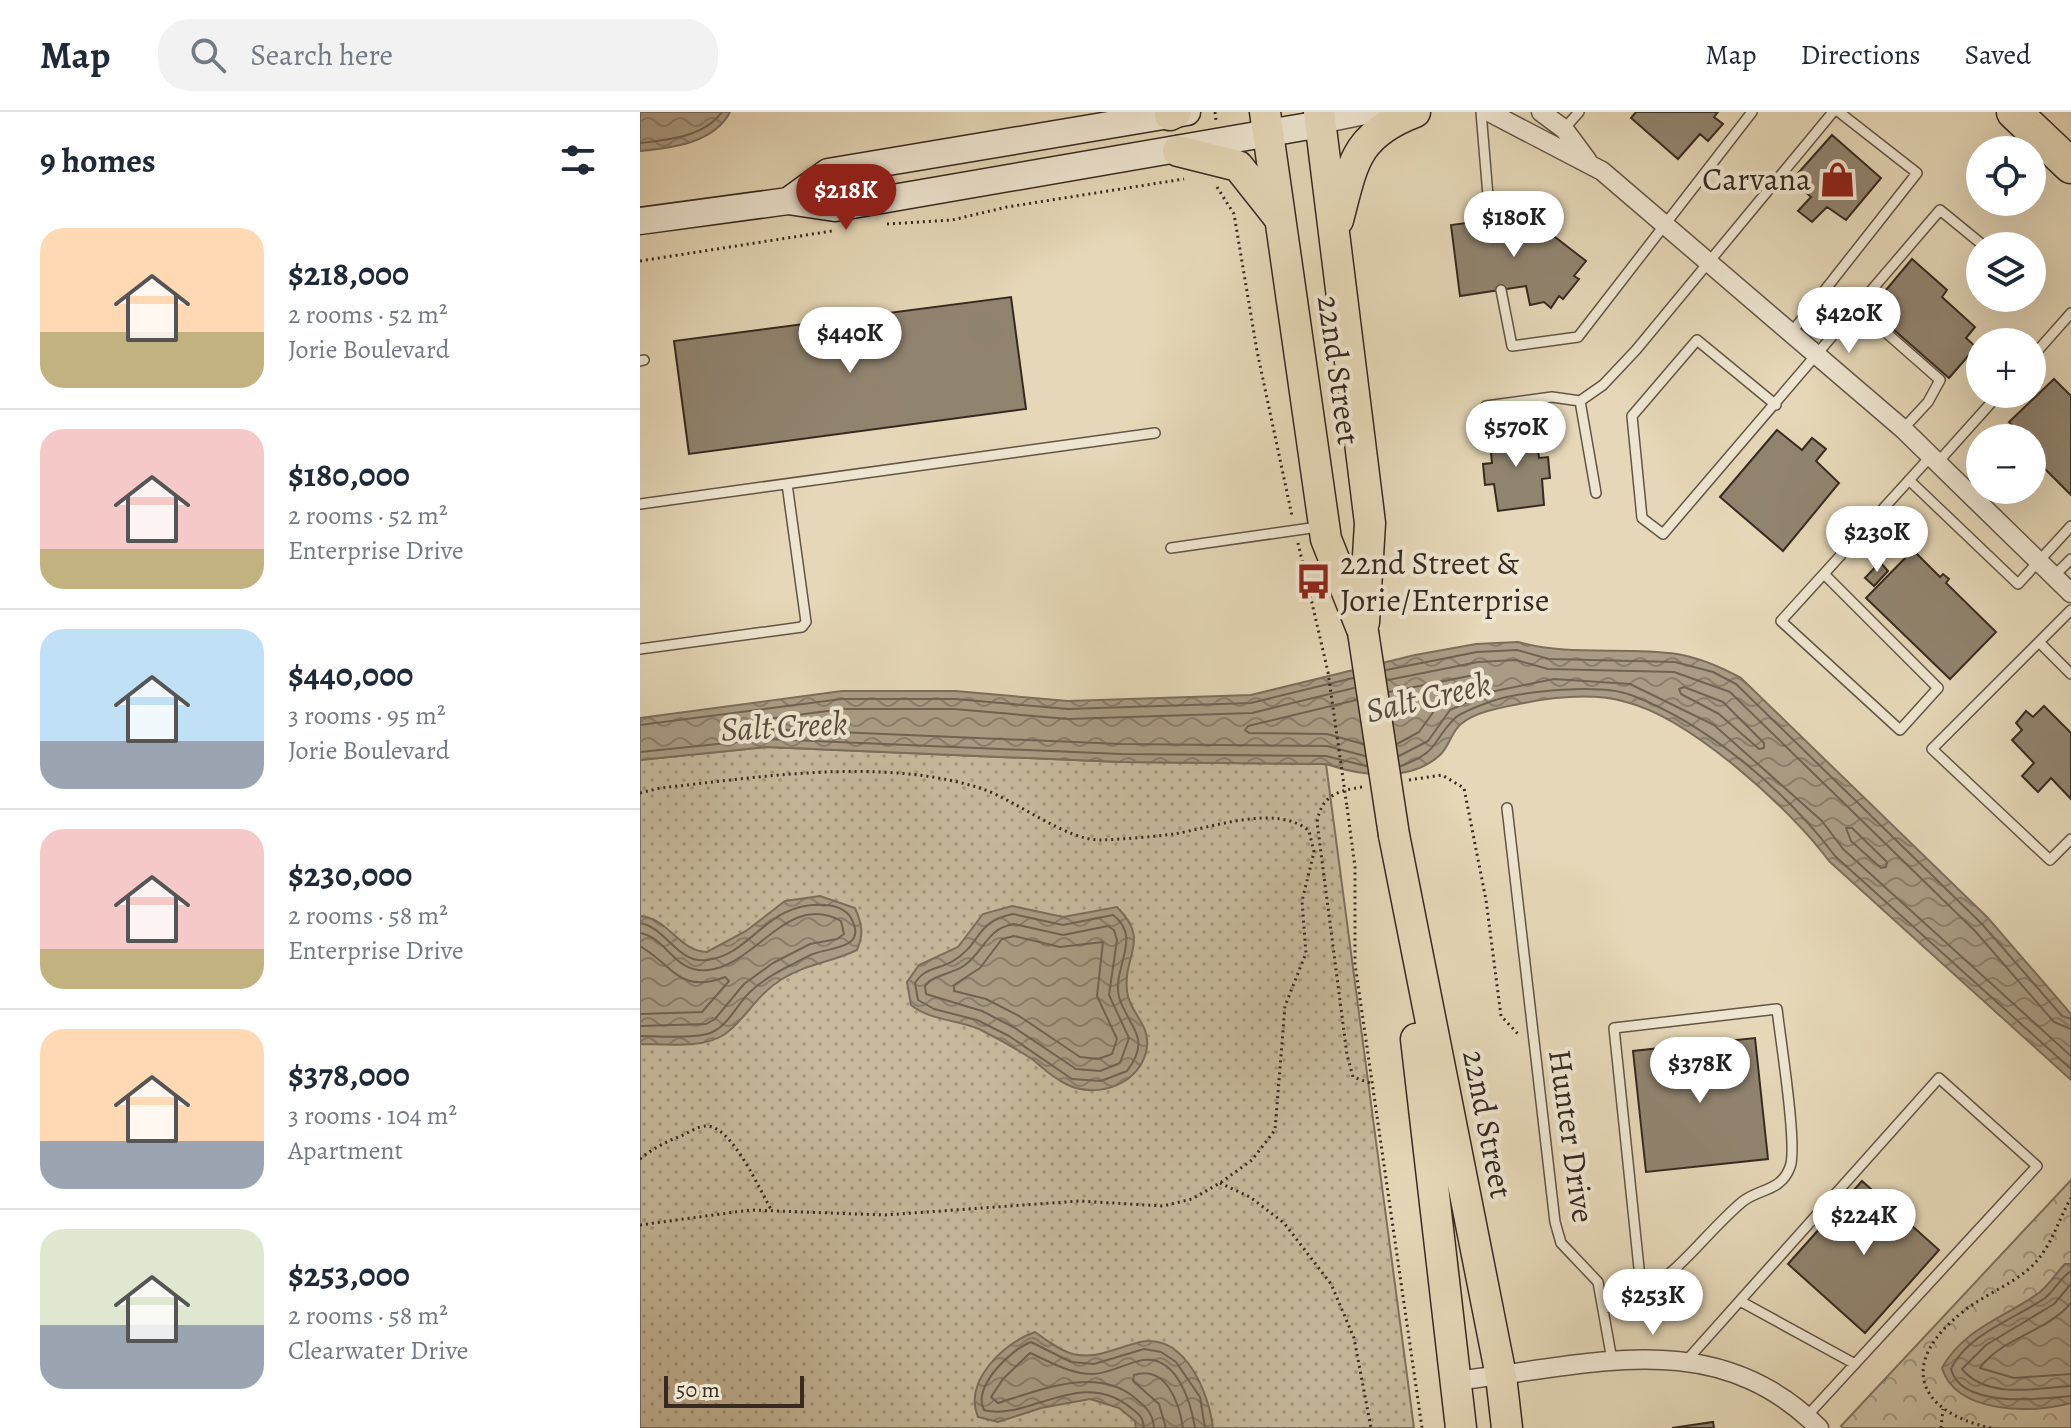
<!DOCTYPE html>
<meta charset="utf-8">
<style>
body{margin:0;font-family:Alegreya,serif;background:#f2f2f3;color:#1f2937;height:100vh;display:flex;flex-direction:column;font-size:30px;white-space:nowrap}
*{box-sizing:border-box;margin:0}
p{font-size:26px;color:#747a83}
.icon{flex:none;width:44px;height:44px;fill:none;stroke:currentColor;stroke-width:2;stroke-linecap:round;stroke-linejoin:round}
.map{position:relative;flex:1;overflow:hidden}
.details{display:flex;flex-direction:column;background:#fff;width:640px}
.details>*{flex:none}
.fabs{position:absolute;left:1326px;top:24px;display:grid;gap:16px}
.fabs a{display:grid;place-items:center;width:80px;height:80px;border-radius:50%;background:#fff;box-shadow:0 8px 32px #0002;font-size:40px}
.scale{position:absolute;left:24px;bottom:20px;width:140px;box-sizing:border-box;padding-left:8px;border:4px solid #372a20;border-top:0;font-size:22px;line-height:28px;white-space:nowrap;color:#372a20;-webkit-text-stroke:6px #eee5d0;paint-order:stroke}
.price{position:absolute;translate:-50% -68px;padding:0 18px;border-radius:28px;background:#fff;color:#222;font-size:26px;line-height:52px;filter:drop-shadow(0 2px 4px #0008)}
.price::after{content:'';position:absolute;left:50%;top:48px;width:24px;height:18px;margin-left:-12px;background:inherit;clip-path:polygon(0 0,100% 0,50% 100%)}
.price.current{background:#8f2418;color:#fff}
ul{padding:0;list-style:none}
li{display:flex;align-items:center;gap:24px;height:200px;padding:0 40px}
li+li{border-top:2px solid #e0e1e3}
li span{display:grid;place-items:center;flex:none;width:224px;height:160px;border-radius:24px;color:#555}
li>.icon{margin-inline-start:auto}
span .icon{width:96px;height:96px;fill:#fffc;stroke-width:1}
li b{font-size:34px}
h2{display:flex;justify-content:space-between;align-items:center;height:96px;padding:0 40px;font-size:34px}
header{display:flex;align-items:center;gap:48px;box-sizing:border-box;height:112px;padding:0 40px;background:#fff;border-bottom:2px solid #e0e1e3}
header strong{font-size:38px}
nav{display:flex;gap:44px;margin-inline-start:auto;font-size:28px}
.search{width:560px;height:72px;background:#f2f2f3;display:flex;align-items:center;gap:20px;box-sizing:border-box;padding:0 28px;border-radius:32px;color:#747a83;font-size:30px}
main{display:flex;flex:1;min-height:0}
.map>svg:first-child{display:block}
.grass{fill:url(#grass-dots);stroke:#7f725e;stroke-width:2}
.park{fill:url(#park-crowns);stroke:#7f725e;stroke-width:2}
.water{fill:url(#water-waves);stroke:#7c6e5c;stroke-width:2}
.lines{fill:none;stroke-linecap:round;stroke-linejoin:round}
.shore{stroke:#706352;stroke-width:2}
.building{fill:#91846f;stroke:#372a20;stroke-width:2}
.lane-casing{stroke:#625546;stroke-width:12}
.street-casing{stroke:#625546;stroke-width:21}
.secondary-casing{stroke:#372a20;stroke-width:29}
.primary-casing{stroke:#372a20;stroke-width:33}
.highway-casing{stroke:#372a20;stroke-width:37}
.path{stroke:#372a20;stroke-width:3;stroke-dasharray:2 4;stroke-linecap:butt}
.lane{stroke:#eee5d0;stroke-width:9}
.street{stroke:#eee5d0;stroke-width:18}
.secondary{stroke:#eee5d0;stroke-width:26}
.primary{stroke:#e5d7b7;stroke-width:30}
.highway{stroke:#e5d7b7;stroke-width:34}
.primary-bridge-casing{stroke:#372a20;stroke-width:33;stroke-linecap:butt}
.path-bridge{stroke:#372a20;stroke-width:3;stroke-dasharray:2 4;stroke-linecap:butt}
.primary-bridge{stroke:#e5d7b7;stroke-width:30}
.labels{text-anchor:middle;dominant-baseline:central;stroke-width:8;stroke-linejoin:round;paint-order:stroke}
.poi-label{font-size:32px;fill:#372a20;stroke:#eee5d0;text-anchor:end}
.street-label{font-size:32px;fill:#372a20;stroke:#eee5d0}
.water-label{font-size:34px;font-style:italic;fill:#5a4c3e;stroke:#eee5d0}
</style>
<header>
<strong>Map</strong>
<div class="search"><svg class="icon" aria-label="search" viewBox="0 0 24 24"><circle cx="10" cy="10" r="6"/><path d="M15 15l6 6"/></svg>Search here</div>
<nav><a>Map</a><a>Directions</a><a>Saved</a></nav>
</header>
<main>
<section class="details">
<h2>9 homes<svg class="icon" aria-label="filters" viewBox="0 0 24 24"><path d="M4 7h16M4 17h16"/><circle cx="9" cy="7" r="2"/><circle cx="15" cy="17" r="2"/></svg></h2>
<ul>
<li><span style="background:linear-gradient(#ffd9b3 65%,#c2b280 0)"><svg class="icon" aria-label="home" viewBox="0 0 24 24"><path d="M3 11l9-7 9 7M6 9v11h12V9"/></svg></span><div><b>$218,000</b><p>2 rooms · 52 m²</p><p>Jorie Boulevard</p></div></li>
<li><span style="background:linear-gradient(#f6c9c9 75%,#c2b280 0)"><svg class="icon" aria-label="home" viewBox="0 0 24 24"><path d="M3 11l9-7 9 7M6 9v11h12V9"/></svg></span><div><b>$180,000</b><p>2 rooms · 52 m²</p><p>Enterprise Drive</p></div></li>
<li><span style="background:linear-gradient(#bfe0f5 70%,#9aa5b1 0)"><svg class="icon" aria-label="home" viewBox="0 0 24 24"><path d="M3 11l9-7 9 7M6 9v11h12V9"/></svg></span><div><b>$440,000</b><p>3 rooms · 95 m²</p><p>Jorie Boulevard</p></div></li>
<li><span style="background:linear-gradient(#f6c9c9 75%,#c2b280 0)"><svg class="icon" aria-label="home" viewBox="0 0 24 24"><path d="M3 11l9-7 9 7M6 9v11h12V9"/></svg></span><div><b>$230,000</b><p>2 rooms · 58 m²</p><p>Enterprise Drive</p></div></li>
<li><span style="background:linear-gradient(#ffd9b3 70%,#9aa5b1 0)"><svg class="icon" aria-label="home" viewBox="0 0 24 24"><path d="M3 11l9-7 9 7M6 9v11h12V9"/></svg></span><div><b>$378,000</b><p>3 rooms · 104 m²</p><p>Apartment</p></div></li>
<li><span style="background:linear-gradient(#dfe7d0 60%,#9aa5b1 0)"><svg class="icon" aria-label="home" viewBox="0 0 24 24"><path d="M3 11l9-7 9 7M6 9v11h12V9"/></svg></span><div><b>$253,000</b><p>2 rooms · 58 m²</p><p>Clearwater Drive</p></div></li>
</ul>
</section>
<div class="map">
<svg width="1431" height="1316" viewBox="0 0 1431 1316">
<defs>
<pattern id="grass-dots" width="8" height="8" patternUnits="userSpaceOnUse" patternTransform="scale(2)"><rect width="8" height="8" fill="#c7ba9d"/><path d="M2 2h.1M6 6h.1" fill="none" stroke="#a29780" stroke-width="1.8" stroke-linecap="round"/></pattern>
<pattern id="park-crowns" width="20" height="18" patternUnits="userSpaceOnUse" patternTransform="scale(2)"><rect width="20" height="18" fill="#c7ba9d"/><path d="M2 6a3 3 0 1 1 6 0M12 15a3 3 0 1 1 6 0" fill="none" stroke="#a29780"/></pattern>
<pattern id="water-waves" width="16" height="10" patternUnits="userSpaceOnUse" patternTransform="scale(2)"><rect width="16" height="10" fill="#aa9c84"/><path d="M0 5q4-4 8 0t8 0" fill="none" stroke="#8b7f6c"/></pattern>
</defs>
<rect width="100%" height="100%" fill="#e5d7b7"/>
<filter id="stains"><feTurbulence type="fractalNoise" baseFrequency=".0025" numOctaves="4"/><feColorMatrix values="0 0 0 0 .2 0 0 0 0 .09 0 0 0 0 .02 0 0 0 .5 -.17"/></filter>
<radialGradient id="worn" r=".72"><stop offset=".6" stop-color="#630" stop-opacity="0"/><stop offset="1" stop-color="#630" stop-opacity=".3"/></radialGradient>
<path class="grass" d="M126,635L481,650L686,652L774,1316H0V648Z"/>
<path class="park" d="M1431,1068V1316H1203L1201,1314Z"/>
<path class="water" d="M0,0H90C74,31 32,36 0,39Z
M878,530C931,545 984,534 1037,542C1060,546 1081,555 1101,566L1348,806L1431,902V968L1189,749C1150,696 1050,606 986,590C955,581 915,585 884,591C864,595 836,599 821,612C812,619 809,634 801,642C771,671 721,664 686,652L481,650L126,635L0,648V606L202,579H315L428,589L611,583L775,543L836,532Z
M180,784L215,796C222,812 224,822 217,838C192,850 166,852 142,867C115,884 106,907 85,922C64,937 25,932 0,932V804C29,806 38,839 67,840L106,819L145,789Z
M372,794L423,805L477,795C511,829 483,842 487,879C489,900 510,912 507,935C502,972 457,988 426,972C413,966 403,956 392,947C375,936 357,926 339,917C316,907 291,909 271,893L267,870L279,853L318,835L343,802Z
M1425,1152H1431V1291C1393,1302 1316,1302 1302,1256C1323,1217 1366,1205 1400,1180C1410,1172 1416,1161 1425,1152Z
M395,1220C406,1228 419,1238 433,1242C456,1248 478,1235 500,1230C545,1221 569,1281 573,1316H496L495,1309L479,1296L450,1287L401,1296L358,1310L338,1305C323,1270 363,1231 395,1220Z"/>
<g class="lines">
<path class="shore" d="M0,31C28,28 64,25 82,0
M746,558L837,540L877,538L909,547L1035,550L1073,560L1096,572L1342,812L1422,904L1431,907
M748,568L838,550L876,548L908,557L1034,560L1090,580L1335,819L1414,910L1431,917
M1044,575L1083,590L1124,631V636L1119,637L1079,602L1041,582L1039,577Z
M714,576L612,601L428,607L314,597H203L88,612L85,616L89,620L127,617L481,632L687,634L725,644
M749,580L839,562L845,566L802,588L779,620L757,632
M716,588L608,614L605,618L609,621L687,622L723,632
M0,613L202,587H315L428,597L611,591L713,566
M0,640L127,627L481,642L686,644L726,654
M759,644L788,629L810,598L850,580L914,567L990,572L1074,613L1182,709L1203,737L1431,944
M761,654C799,640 791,631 814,607C822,599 842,593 852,589C884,579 960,571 991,583C1068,612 1146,679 1195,744L1431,957
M1206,716H1212L1247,750L1246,755L1241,756L1211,729Z
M373,802L423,813L473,803C503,825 472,856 479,885C488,915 513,925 487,959L461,969L432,967L369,924L337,908L294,897L278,888L275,871C285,855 298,858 313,849C342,832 334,810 373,802Z
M0,811C27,816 37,852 67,848C112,843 126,789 185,793C194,793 206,797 211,806C228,837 191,835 173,842C165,845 158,850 151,853C137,860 121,869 110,880C96,893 87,917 67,922C47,927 21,924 0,924
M374,812L423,823L468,814L474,818L477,828L469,883L489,926L480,951L460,959L436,957L375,916L342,899L286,882L285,874C294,862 313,862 325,853C346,837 346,817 374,812Z
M0,821C28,826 34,862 68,858C117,853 148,779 201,809L204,822L197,827L170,832L133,851L104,872L75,907L66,912L0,914
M374,824L420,835L463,830L457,884L477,927L472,942L458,947L440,945L379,904L346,887L314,879V873L340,856L362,827Z
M0,834C32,852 39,883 85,865L89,869L62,900L0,902
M1431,1159C1420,1166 1415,1178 1405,1186C1375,1207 1327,1222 1311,1257C1321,1297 1402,1287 1431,1284
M1431,1172L1414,1192L1346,1233L1322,1257C1347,1288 1398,1276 1431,1274
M1431,1191C1407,1220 1361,1226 1340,1256L1374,1266L1431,1262
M504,1316C503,1305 499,1302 491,1296C441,1254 388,1310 344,1298C332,1275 371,1237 391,1230L431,1250L454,1252L504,1237L521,1240L536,1250L560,1285L565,1316
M514,1316C513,1301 506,1295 495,1286C457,1254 401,1278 358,1291L351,1285L363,1267L390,1241C411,1250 432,1263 454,1262C470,1261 486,1251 503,1248C537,1243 551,1291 555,1316
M526,1316L519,1292L493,1269L494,1263C526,1253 539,1290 543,1316"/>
</g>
<path class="building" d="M996,0H1078L1074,5L1083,12L1068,29L1060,22L1038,47L991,6Z
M1192,23L1241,66L1206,108L1187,95L1172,110L1158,99L1171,85L1152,68Z
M886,103L900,114L901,120L907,125H915L946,149L934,164L939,167L923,187L919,184L911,196L904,190L890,193L886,174L820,184L811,113Z
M1272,147L1307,178L1302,185L1335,215L1326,226L1336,235L1309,266L1230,197Z
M371,185L386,297L49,342L34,229Z
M1414,267L1431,284V383L1392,344V326H1385L1369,310Z
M895,315L899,346L908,345L910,366L902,367L904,393L858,399L854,372L845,373L843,352L852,351L849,321Z
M1137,318L1162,338L1172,326L1186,337L1176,349L1199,371L1143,439L1080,385Z
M1273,438L1300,465L1303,462L1309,467L1306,471L1356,520L1310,567L1226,486Z
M1240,450L1248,459L1234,474L1225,466Z
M1404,594L1431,621V687L1411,666L1398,680L1382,664L1394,651L1372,628L1382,618L1376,611L1386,599L1393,605Z
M1115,926L1128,1047L1006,1060L993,939Z
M1222,1069L1299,1138L1225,1221L1148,1152Z
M1073,1310L1074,1316H1032Z"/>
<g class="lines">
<defs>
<path id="lane" d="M841,0L850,108
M924,17L939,0
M1392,172L1393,173
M861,178L872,234L938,225L1112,0
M1218,196L1300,268L1288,290L1263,317
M1151,221L1277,61L1199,0
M1392,245L1431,201
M0,249L4,248
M1136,293L1057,228L992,304L1002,406L1023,422L1300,98L1344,134
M846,294L912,285L940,289
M1298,350L1359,282
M1269,368L1378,472L1431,414
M956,381L940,289L963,273L996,238L1193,0
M0,392L515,321
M531,436L678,415
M1184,462L1298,576L1260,618L1141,509C1191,454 1241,399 1291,344
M1414,464L1431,447
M1431,498L1292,637L1410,748L1431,727
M1399,530L1431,562
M0,537L162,515L166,510L147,372
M867,696L915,1110L921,1131L958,1170L972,1248
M1100,1189L1215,1252
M964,1197C1032,1178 1053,1132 1102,1090C1119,1076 1141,1080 1150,1055C1158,1035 1140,925 1137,897L974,916L1002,1185
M1047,1248L1299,966L1397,1054L1167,1304"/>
<path id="street" d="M849,0L962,59L1263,317L1431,481
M901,0L924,17L947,48
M681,12L740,0
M814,1269C946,1255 1073,1210 1179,1316"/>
<path id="secondary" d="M148,89L188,60L547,0
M0,109L148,89L195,96L681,12"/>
<path id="primary" d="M625,0L686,427L723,520
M679,0L730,411L724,510
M530,3L536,0
M538,39L598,54L640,107
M698,108C713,51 715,23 775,0
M754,723L861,1264L867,1316
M776,927L821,1316"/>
<path id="highway" d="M1374,0L1431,54"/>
</defs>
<use href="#lane" class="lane-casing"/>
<use href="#street" class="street-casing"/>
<use href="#secondary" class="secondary-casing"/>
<use href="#primary" class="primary-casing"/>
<use href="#highway" class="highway-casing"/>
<path class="path" d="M575,0L576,9
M577,75L594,102L617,239L652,404
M247,112L312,108L367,95L544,67
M0,149L192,119
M658,431L688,560
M769,668L802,663L824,676L846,788L861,904L879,923
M722,675C697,679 682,683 677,710L707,943L713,965L730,971
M0,681L20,676C122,665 240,645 340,676C376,688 427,729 461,728C485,727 511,725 534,722C571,716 637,691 669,719L674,740L662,789L666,841L645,894L635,1018L612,1048L580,1071L552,1087L523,1094L439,1089L245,1103L110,1098L0,1113
M707,695L715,755V852L782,1316
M0,1047C13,1036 28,1029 43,1023C49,1020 59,1014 66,1014C92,1013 120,1079 132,1099
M580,1071L610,1085L644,1111L691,1172L714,1226L731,1316
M1301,1316L1303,1297
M1351,1316C1274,1299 1259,1249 1324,1199C1345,1182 1370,1174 1391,1155C1412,1135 1417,1110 1431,1086"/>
<use href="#lane" class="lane"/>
<use href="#street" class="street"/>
<use href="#secondary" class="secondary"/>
<use href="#primary" class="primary"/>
<use href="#highway" class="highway"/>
<defs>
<path id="primary-bridge" d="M723,520L754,723"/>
</defs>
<use href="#primary-bridge" class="primary-bridge-casing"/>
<path class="path-bridge" d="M688,560L707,695"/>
<use href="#primary-bridge" class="primary-bridge"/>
</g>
<defs>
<symbol id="shop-bare" viewBox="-9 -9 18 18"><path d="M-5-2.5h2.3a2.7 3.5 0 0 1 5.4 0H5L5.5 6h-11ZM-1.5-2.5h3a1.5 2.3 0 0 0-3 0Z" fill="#8f2418" stroke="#eee5d0" stroke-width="2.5" paint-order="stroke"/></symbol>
<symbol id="bus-bare" viewBox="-9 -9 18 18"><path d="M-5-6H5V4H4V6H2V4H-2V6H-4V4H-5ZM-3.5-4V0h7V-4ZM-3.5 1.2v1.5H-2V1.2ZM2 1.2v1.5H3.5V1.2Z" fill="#8f2418" stroke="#eee5d0" stroke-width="2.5" paint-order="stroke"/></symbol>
</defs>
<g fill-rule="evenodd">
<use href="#shop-bare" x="1172" y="42" width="51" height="51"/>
<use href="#bus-bare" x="648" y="444" width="51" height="51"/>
</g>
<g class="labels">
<g class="poi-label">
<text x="1171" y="67">Carvana</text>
<text x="700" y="451" text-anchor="start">22nd Street &amp;<tspan x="700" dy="37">Jorie/Enterprise</tspan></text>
</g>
<g class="street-label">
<text transform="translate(699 258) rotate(82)">22nd Street</text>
<text transform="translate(848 1012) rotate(79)">22nd Street</text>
<text transform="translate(932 1024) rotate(82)">Hunter Drive</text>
</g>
<g class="water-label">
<text transform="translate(788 585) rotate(-13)">Salt Creek</text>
<text transform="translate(144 614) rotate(-3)">Salt Creek</text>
</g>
</g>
<rect width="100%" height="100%" filter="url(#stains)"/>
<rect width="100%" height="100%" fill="url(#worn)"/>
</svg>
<div class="fabs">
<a><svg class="icon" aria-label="locate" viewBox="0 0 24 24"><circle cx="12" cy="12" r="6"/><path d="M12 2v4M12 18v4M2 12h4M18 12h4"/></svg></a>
<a><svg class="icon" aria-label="layers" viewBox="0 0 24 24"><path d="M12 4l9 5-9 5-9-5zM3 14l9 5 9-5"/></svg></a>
<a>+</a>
<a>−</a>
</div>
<div class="scale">50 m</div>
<b class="price current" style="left:206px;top:120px">$218K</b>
<b class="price" style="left:874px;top:147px">$180K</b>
<b class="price" style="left:1209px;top:243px">$420K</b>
<b class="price" style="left:210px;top:263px">$440K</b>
<b class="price" style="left:876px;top:357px">$570K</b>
<b class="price" style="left:1237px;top:462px">$230K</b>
<b class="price" style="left:1060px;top:993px">$378K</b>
<b class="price" style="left:1224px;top:1145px">$224K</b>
<b class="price" style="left:1013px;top:1225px">$253K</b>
</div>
</main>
